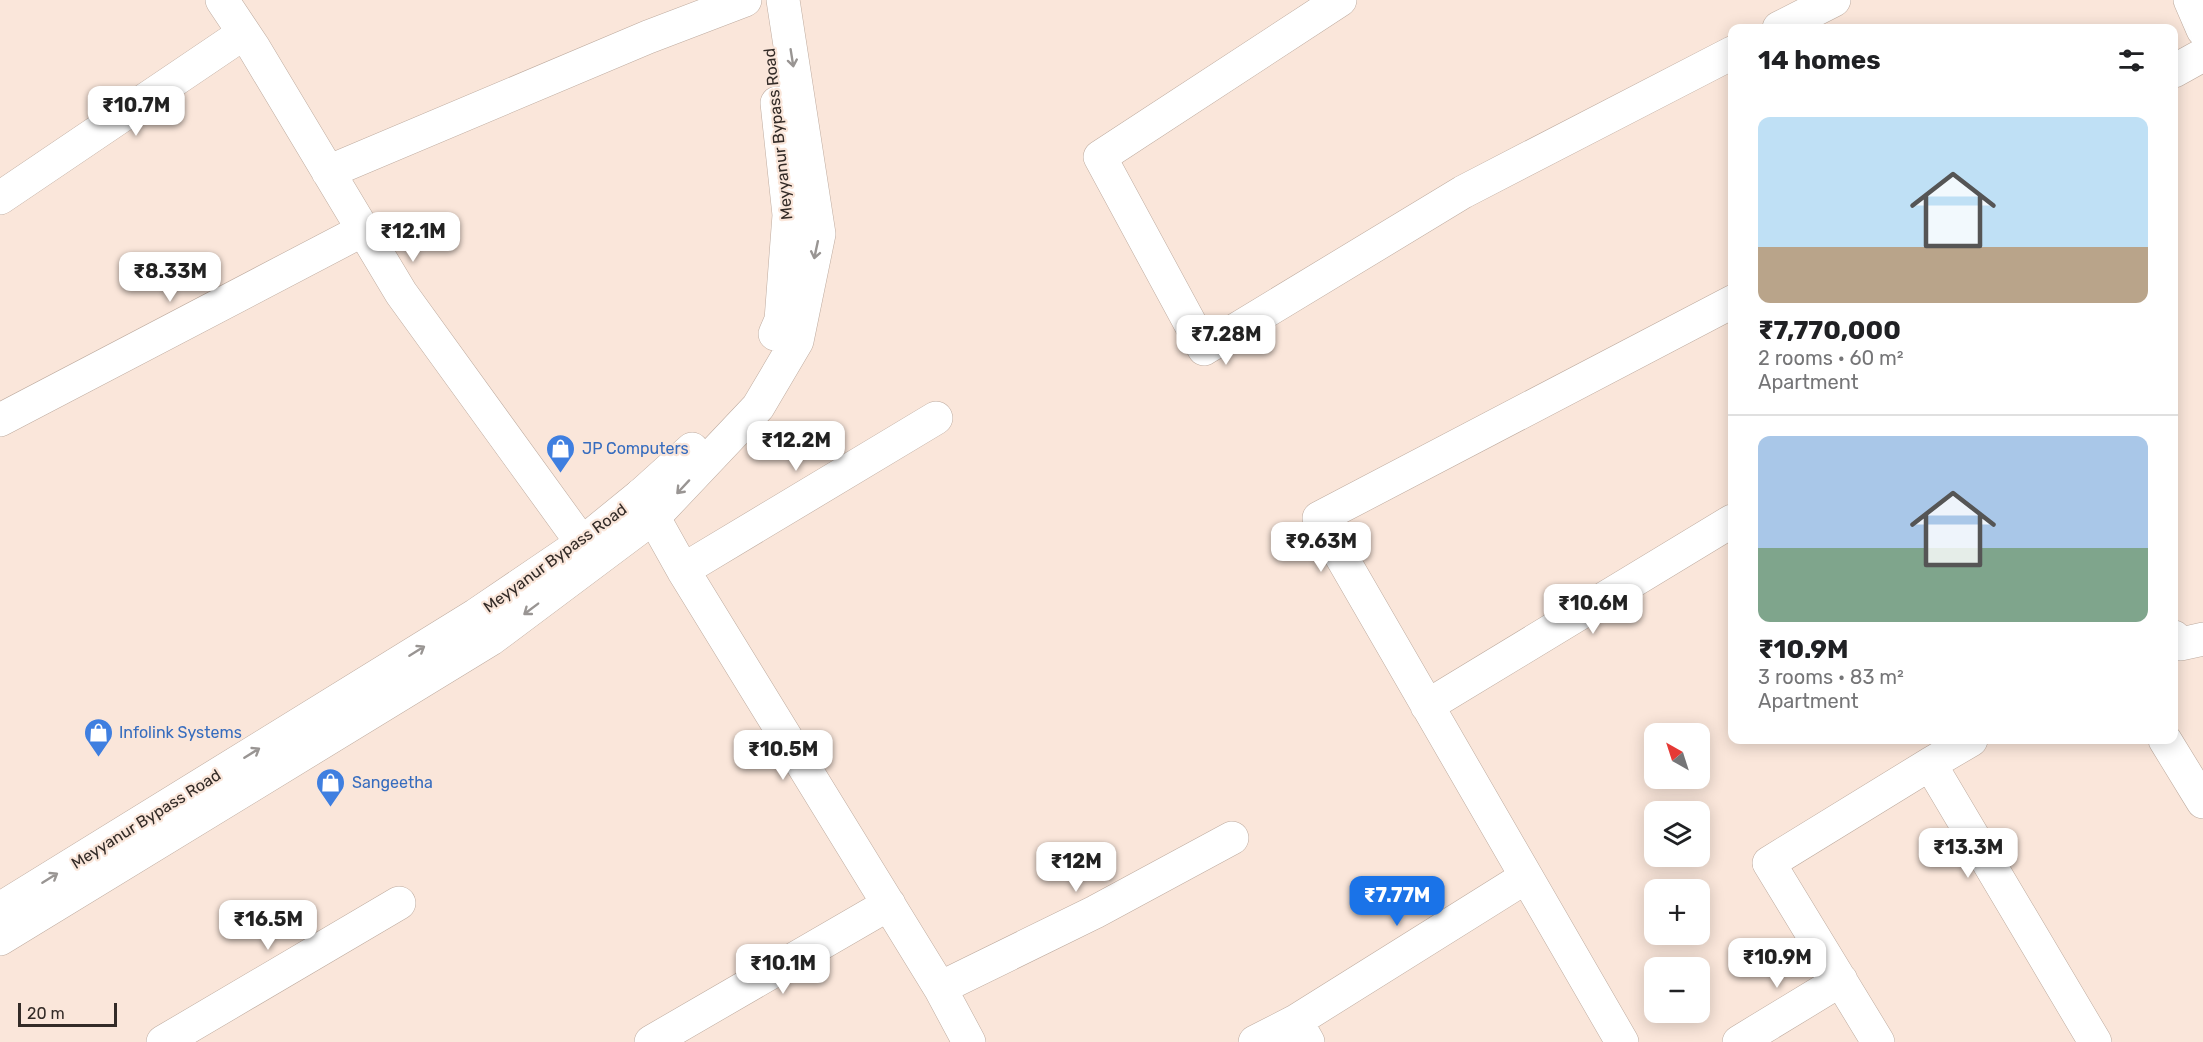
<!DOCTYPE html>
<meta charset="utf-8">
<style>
body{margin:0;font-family:Rubik,sans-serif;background:#f6f6f6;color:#202124;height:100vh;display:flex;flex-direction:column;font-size:22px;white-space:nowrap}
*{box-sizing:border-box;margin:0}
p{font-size:20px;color:#757577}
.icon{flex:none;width:33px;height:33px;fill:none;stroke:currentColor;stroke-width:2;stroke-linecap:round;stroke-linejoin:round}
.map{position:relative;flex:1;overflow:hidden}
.side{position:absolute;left:1728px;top:24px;width:450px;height:720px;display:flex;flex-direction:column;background:#fff;border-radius:12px;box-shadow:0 3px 15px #0003}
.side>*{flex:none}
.needle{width:39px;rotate:321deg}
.buttons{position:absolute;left:1644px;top:723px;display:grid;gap:12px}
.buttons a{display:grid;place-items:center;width:66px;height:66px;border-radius:12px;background:#fff;box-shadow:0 3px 15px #0003;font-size:30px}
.scale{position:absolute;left:18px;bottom:15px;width:99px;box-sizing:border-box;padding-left:6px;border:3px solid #332b27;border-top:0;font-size:16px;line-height:21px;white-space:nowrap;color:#332b27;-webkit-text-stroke:4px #fae6da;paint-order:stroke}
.price{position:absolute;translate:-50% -51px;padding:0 14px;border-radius:12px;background:#fff;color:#222;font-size:20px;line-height:39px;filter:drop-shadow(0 2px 3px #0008)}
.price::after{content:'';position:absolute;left:50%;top:36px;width:18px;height:14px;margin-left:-9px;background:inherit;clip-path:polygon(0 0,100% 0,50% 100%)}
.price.active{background:#1a73e8;color:#fff}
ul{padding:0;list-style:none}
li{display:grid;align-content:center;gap:12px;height:318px;padding:0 30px}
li+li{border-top:2px solid #e0e0e0}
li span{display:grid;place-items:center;height:186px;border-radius:12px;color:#555}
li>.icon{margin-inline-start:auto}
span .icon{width:108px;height:108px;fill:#fffc;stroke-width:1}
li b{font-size:26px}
h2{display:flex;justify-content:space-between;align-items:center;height:72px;padding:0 30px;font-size:26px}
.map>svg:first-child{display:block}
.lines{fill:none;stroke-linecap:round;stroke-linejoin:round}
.minor-casing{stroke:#beab9f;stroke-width:34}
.primary-casing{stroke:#beab9f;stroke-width:34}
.minor{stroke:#fff;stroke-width:33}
.primary{stroke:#fff;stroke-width:33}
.oneway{stroke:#999593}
.labels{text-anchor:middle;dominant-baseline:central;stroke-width:4.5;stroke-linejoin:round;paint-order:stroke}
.street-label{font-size:16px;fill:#332b27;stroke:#fae6da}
.shop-label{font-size:16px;fill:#366cbe;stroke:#fae6da;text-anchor:start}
</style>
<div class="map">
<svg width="2203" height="1042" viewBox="0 0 2203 1042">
<rect width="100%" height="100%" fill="#fae6da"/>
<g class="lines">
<defs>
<path id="minor" d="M222,0L254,48L401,293L582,543
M1340,0L1100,157L1204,349L1463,192L1732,53
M2190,0L2203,30
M1779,28L1834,0
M2174,71L2203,55
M328,172L648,37L745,0
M0,198L244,33
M0,420L363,230
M641,495L683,570L940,988L969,1042
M683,570L936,418
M2174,637L2181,644L2203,639
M1427,706L1732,521
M1971,740L1930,764L2095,1042
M2165,740L2203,802
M940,988L1095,912L1232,838
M1296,1021L1526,877
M163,1042L399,903
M651,1042L889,904
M1255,1042L1296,1021L1308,1042
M1622,1042L1319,518L1732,302
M1739,1042L1841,980
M1878,1042L1769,863L1930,764"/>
<path id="primary" d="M775,334L781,320L789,215L777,103
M0,909L476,615L582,543L641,495L692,449
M0,939L491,639L654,517L758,407L797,341L819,234L783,0"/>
</defs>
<use href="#minor" class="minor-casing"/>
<use href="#primary" class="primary-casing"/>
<use href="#minor" class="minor"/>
<use href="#primary" class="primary"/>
</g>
<defs><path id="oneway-shaft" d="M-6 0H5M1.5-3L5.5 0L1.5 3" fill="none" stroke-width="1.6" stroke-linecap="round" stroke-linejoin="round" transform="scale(1.5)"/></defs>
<g class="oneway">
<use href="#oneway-shaft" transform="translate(792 58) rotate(81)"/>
<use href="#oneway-shaft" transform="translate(816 250) rotate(102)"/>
<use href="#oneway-shaft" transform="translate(683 487) rotate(133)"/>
<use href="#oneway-shaft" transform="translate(531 609) rotate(143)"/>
<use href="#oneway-shaft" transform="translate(417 651) rotate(-32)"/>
<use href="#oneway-shaft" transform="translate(252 753) rotate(-32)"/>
<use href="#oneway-shaft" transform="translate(50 878) rotate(-32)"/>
</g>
<defs>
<symbol id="shop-pin" viewBox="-11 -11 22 30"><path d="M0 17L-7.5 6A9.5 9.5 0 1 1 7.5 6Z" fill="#3f7fe0" stroke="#fae6da"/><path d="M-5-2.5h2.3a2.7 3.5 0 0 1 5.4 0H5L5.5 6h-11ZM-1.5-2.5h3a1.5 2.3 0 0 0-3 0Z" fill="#fff"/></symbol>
</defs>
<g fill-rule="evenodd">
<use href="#shop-pin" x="544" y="432" width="33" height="45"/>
<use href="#shop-pin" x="82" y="716" width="33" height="45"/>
<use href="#shop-pin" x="314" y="766" width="33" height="45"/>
</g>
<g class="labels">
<g class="street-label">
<text transform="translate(778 134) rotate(-96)">Meyyanur Bypass Road</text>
<text transform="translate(555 558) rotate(-36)">Meyyanur Bypass Road</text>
<text transform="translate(146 819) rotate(-32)">Meyyanur Bypass Road</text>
</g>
<g class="shop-label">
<text x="582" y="448">JP Computers</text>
<text x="119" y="732">Infolink Systems</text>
<text x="352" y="782">Sangeetha</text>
</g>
</g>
</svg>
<div class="buttons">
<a><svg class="needle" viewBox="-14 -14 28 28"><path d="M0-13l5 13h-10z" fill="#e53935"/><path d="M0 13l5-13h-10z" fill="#757577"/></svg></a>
<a><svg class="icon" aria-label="layers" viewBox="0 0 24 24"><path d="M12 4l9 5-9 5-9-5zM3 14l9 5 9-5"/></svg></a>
<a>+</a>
<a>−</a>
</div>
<div class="scale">20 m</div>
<b class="price" style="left:136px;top:137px">₹10.7M</b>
<b class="price" style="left:413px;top:263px">₹12.1M</b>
<b class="price" style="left:170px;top:303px">₹8.33M</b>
<b class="price" style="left:1226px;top:366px">₹7.28M</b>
<b class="price" style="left:796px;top:472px">₹12.2M</b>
<b class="price" style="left:1321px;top:573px">₹9.63M</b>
<b class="price" style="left:1593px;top:635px">₹10.6M</b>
<b class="price" style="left:783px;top:781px">₹10.5M</b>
<b class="price" style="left:1968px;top:879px">₹13.3M</b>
<b class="price" style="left:1076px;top:893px">₹12M</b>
<b class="price active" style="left:1397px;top:927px">₹7.77M</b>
<b class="price" style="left:268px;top:951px">₹16.5M</b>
<b class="price" style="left:1777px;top:989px">₹10.9M</b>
<b class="price" style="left:783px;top:995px">₹10.1M</b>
<section class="side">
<h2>14 homes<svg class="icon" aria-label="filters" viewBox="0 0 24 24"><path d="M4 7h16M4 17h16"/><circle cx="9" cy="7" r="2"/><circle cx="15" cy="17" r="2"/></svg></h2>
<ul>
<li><span style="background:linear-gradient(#bfe0f5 70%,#b9a48a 0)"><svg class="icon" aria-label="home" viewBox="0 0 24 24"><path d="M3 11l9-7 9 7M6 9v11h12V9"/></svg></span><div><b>₹7,770,000</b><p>2 rooms · 60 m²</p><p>Apartment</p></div></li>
<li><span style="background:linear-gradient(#a9c7e8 60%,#7fa58c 0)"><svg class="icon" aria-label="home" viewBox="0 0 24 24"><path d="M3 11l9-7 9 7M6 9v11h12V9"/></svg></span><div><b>₹10.9M</b><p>3 rooms · 83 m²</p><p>Apartment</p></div></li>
</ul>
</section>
</div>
